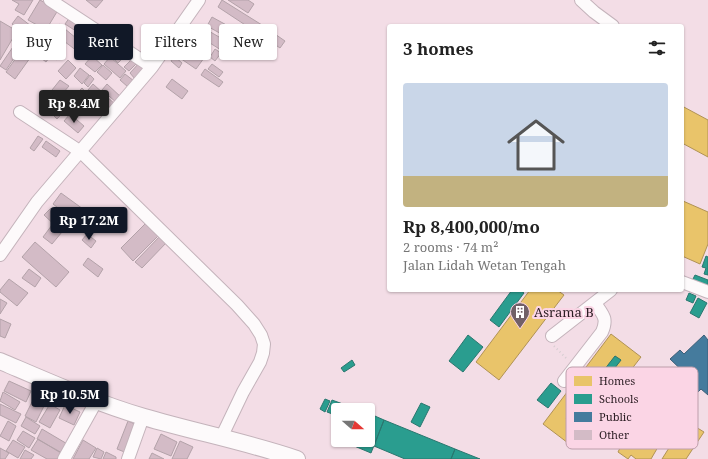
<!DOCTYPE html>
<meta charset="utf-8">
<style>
body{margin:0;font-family:"Noto Serif",serif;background:#f6f6f6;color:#222;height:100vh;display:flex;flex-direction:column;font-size:15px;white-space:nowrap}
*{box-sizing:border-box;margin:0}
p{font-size:13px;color:#767676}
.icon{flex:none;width:22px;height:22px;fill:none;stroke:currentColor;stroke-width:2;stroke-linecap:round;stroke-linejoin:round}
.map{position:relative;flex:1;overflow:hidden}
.panel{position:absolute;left:387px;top:24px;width:297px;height:268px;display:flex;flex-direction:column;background:#fff;border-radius:4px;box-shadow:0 1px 3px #0004}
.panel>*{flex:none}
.guide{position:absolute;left:12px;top:24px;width:315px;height:36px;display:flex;gap:8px}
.needle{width:26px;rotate:110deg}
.fabs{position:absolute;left:331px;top:403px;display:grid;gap:8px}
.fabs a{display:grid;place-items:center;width:44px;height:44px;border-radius:4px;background:#fff;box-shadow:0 1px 3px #0004;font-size:20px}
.price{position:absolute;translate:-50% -34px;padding:0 9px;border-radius:4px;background:#111827;color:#fff;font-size:13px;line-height:26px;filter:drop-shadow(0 1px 2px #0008)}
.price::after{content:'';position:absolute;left:50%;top:24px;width:12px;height:9px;margin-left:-6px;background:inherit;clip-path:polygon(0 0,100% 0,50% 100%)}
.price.active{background:#222;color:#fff}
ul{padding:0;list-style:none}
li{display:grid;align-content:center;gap:8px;height:212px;padding:0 16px}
li span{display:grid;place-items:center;height:124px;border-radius:4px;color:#555}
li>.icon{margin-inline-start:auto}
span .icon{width:72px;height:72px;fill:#fffc;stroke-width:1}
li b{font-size:17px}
h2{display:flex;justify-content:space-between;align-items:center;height:48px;padding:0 16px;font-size:17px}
.chip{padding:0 14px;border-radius:4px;background:#fff;box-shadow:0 1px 3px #0004;font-size:14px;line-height:36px}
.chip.active{background:#111827;color:#fff}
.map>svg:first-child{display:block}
.homes{fill:#e9c46a;stroke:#b09255;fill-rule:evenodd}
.schools{fill:#2a9d8f;stroke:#2a776f}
.public{fill:#457b9d;stroke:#3d5f78}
.building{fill:#d3bbc6;stroke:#b3a2a9}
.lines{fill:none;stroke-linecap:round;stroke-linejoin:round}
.minor-casing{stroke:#c4b3bb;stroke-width:14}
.major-casing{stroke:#c4b3bb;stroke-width:18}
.path{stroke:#d4cdd0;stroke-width:2;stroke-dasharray:1 3;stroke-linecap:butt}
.minor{stroke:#fdfafb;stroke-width:12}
.major{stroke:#fdfafb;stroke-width:16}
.labels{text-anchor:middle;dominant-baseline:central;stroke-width:4;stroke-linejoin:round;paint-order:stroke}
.poi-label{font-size:13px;fill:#2b1d23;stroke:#fbd5e5;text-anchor:start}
.key{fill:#fbd5e5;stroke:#bd9eab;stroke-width:1}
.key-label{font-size:11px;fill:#2b1d23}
</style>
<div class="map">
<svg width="708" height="459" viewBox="0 0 708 459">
<rect width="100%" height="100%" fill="#f3dde6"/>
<path class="homes" d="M682,106L708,120V157L682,143Z
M683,201L708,212V244L700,264L682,256Z
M530,290H557L564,295L499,380L476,362Z
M611,334L641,357L572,446L543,424ZM615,356L621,360L600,387L594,383ZM588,391L594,396L572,423L566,419Z
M686,421L704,432L686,459H662Z
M619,422L658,447L651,459H636L631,455L628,459L618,452L620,448L607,440Z"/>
<path class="schools" d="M706,256L708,257V275L704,274L706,268L702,267Z
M695,275L708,280V286L691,283Z
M512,290H520L524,293L499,327L490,320Z
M689,293L696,296L693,303L686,300Z
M698,298L707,303L699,318L690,313Z
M468,335L483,347L463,372L449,361Z
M615,356L621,360L600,387L594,383Z
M352,360L355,365L344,372L341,368Z
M551,383L561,391L548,408L537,400Z
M325,399L330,401L325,412L320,409Z
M332,400L351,407L350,410H338V416L327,412Z
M421,403L430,407L420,427L411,422Z
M368,413L384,420L371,453L340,440H368Z
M384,420L455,449L451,459H405L374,446Z
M455,449L480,459H451Z"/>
<path class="public" d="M704,335L708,340V395L701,389L694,396L685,386L692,380L670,359L680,350L684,354Z"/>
<path class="building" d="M12,0H33L24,15L15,10L19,4Z
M40,0L58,10L46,30L28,20Z
M86,0H103L96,8Z
M222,0L270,30L265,38L218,7Z
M228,0H248L254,4L248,13Z
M18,16L35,29L29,37L12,24Z
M70,17L84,26L79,33L65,24Z
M212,17L230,27L225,36L207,26Z
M0,21L17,31L0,60Z
M59,24L76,38L81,32L88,38L77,51L52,32Z
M207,30L226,41L221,50L202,38Z
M272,32L285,41L280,48L267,39Z
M40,35L45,39L34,53L29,50Z
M188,37L210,53L206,58L185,42Z
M19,38L25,42L6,70L0,66Z
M104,41L116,52L120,48L127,54L118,63L100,46Z
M48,42L54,46L49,53L43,49Z
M58,43L65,48L57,60L50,54Z
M185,45L204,58L196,69L177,56Z
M41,48L51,55L46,62L36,54Z
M215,49L221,53L215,61L210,57Z
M21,51L30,58L15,79L6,72Z
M92,56L102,65L95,72L85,64Z
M174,56L182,63L179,68L171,61Z
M110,57L126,71L120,78L104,64Z
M132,59L136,64L129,71L124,67Z
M68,60L76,68L66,79L58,71Z
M140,62L146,67L135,79L130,73Z
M212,64L223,72L219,77L208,69Z
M103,65L112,73L106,80L97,72Z
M80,68L89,75L82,84L74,76Z
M205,69L223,82L219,87L201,75Z
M125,74L134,81L128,87L120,80Z
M90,75L94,79L88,87L84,83Z
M172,79L188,91L182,99L166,87Z
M60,80L69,86L56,101L48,95Z
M93,84L104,94L99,99L88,90Z
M107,84L122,98L117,103L102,90Z
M82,88L100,107L93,114L75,95Z
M64,95L72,103L57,119L49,111Z
M106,96L116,105L110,112L100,102Z
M70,114L84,126L78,133L64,121Z
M38,136L43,139L34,151L30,148Z
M46,141L60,151L56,157L42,147Z
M61,193L83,209L75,221L53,204Z
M51,208L65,220L58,228L44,215Z
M148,221L161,233L133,261L121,248Z
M52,225L62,232L52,244L43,237Z
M87,234L96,241L91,248L82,240Z
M161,235L168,241L142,268L135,262Z
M35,242L69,272L56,287L22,257Z
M88,258L103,269L98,277L83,265Z
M29,269L41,278L35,287L22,278Z
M9,279L28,293L17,306L0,292V290Z
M0,299L7,303L0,314Z
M0,319L11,324L5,338L0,336Z
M9,381L31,391L26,402L4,391Z
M3,392L20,402L15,410L0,401Z
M34,398L45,404L36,422L25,416Z
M0,404L21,414L16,423L0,415Z
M50,404L60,410L50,428L39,422Z
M65,405L80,412L74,425L59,418Z
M26,417L40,426L35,434L21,426Z
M8,421L16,426L9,441L0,436Z
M128,421L137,425L127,453L117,449Z
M42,429L69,445L64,454L37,439Z
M23,431L35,438L29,448L17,440Z
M161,434L177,442L171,456L154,449Z
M38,439L64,455L62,459H47L31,450Z
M13,440L25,447L18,458L6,451Z
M83,440L96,448L89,459H73Z
M180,441L193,447L187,459H172Z
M0,448L9,453L5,459H0Z
M97,448L104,452L101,459L93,457Z
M25,450L34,455L31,459H20Z
M106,452L116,457V459H103Z
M152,453L164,459H149Z"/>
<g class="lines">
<defs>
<path id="minor" d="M50,0L152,67
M581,0L594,12L613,26
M20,112L81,152L237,305L254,324L261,335L264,344L263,353L260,362L243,392L221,438
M0,255L37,202L152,67L199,0
M682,282L708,292
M552,336L611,290
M564,381L602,332C608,318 603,315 595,303
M64,459L97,400
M128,459L143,417"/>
<path id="major" d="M0,361C47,381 96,403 144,417C195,432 247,442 297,459"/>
</defs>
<use href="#minor" class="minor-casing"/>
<use href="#major" class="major-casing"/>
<path class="path" d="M554,346L567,359"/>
<use href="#minor" class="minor"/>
<use href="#major" class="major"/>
</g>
<defs>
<symbol id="building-pin" viewBox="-11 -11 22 30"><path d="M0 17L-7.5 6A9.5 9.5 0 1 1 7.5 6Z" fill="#716067" stroke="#fbd5e5"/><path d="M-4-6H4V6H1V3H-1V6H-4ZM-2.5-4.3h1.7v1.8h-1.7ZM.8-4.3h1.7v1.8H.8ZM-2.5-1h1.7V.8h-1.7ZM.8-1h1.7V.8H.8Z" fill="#fff"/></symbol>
</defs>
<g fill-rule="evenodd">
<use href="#building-pin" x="509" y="301" width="22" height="30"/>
</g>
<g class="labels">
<g class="poi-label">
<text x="534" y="312">Asrama B</text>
</g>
</g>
<rect x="566" y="367" width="132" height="82" rx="6" class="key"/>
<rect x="574" y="376" width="18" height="10" fill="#e9c46a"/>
<rect x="574" y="394" width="18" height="10" fill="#2a9d8f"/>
<rect x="574" y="412" width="18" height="10" fill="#457b9d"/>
<rect x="574" y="430" width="18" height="10" fill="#d3bbc6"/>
<g class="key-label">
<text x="599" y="385">Homes</text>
<text x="599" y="403">Schools</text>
<text x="599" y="421">Public</text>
<text x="599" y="439">Other</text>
</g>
</svg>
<div class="fabs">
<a><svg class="needle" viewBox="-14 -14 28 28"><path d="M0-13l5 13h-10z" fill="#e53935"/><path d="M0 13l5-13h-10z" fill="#767676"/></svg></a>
</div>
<b class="price active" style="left:74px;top:124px">Rp 8.4M</b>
<b class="price" style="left:89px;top:241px">Rp 17.2M</b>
<b class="price" style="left:70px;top:415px">Rp 10.5M</b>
<div class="guide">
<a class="chip">Buy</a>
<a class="chip active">Rent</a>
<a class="chip">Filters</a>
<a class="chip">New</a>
</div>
<section class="panel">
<h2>3 homes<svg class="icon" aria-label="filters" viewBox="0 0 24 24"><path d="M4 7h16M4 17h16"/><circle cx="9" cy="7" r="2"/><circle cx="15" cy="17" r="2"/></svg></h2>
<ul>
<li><span style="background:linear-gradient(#c9d6e8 75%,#c2b280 0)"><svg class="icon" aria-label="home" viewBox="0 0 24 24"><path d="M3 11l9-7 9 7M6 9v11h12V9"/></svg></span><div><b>Rp 8,400,000/mo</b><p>2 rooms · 74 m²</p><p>Jalan Lidah Wetan Tengah</p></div></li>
</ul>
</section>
</div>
